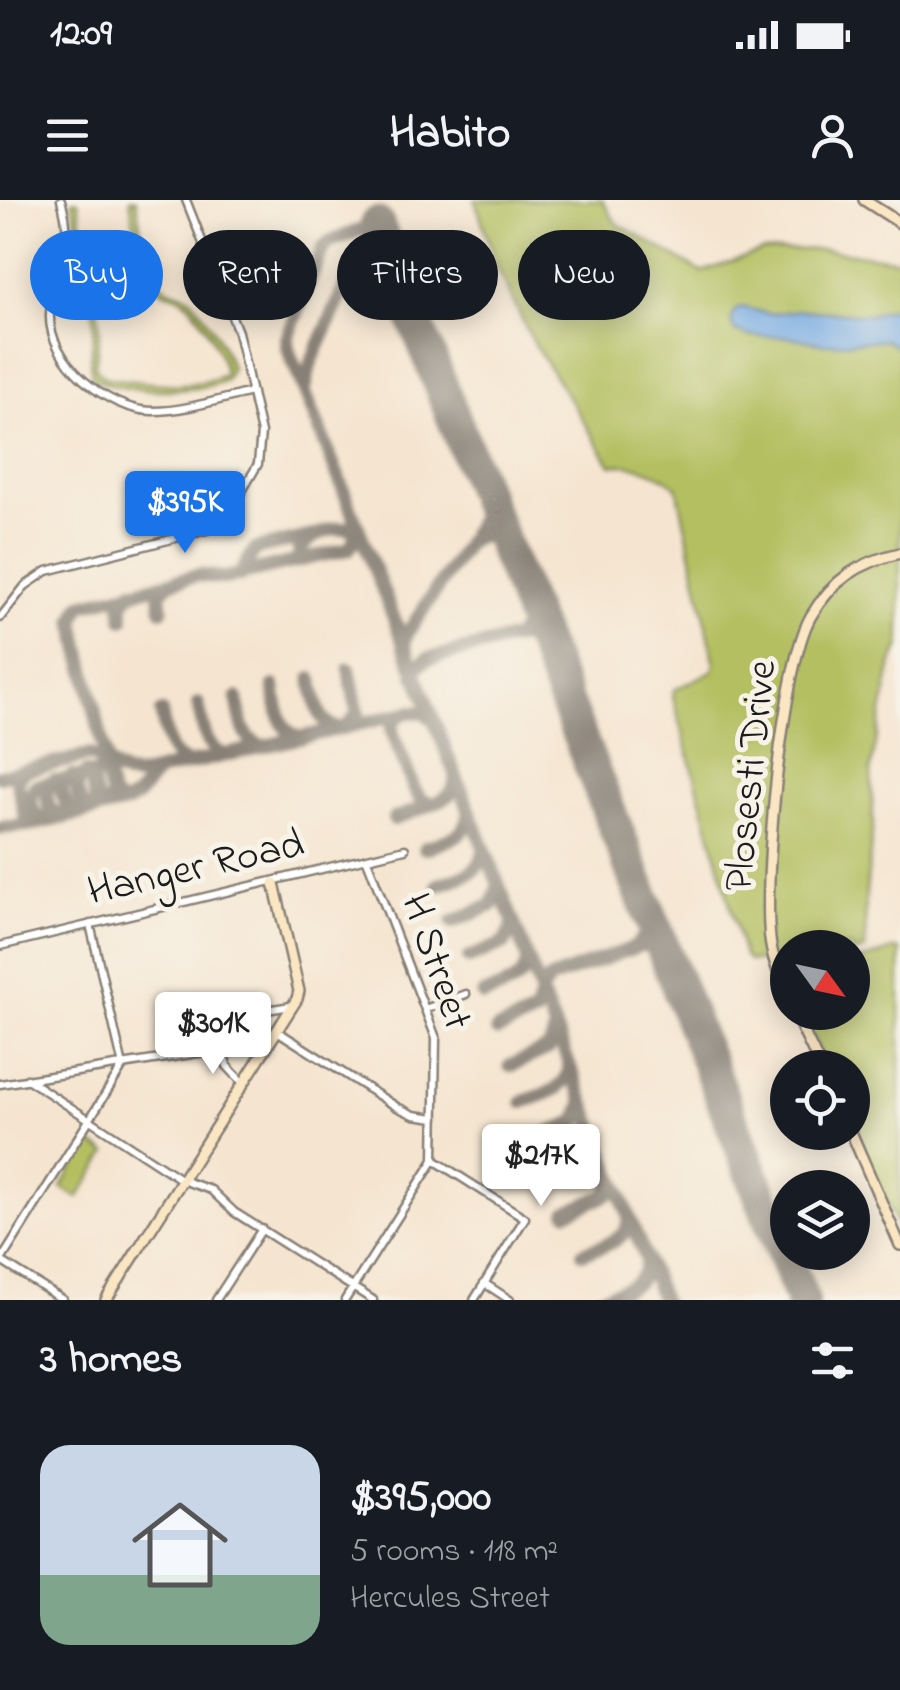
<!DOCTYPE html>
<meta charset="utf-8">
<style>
body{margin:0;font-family:"Indie Flower",sans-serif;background:#242831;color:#f1f3f6;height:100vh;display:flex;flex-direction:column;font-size:38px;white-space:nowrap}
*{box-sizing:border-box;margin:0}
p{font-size:32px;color:#9ea1a6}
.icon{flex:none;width:55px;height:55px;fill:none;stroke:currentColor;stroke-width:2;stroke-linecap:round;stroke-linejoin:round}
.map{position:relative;height:1100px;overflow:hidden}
.panel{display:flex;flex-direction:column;background:#171b24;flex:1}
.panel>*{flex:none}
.hud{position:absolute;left:30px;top:30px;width:840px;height:90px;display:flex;gap:20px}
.needle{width:65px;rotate:123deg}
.tools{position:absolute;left:770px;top:730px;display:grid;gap:20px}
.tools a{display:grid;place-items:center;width:100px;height:100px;border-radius:50%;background:#171b24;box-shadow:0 5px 25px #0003;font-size:50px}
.price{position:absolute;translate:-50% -85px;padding:0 22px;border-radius:10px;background:#fff;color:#222;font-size:32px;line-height:65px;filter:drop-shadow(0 2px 5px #0008)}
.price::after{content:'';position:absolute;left:50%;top:60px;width:30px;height:22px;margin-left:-15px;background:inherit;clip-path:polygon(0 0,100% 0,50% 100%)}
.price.current{background:#1a73e8;color:#fff}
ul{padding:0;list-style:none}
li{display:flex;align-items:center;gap:30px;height:250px;padding:0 40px}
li+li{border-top:2px solid #363941}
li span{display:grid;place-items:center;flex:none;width:280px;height:200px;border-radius:30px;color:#555}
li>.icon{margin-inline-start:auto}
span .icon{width:120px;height:120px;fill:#fffc;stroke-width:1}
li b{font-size:42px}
h2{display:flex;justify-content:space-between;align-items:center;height:120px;padding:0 40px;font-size:42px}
.chip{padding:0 35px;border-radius:45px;background:#171b24;box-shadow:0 5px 25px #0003;font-size:35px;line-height:90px}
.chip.current{background:#1a73e8;color:#fff}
.status{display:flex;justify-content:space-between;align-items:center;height:70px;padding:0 50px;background:#171b24;direction:ltr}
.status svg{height:28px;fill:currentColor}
header{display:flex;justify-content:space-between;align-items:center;height:130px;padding:0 40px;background:#171b24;font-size:45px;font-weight:700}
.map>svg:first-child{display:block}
.green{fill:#b3bf60;stroke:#686e3e;stroke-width:2.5;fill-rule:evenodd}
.water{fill:#76aae3;stroke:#496380;stroke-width:2.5}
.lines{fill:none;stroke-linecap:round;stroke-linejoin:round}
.taxiway{stroke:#888076;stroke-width:14}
.runway{stroke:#888076;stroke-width:35}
.street-casing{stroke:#888076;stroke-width:11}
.secondary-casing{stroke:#888076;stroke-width:14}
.street{stroke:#fff;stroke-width:6}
.secondary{stroke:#fbe6c4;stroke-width:9}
.labels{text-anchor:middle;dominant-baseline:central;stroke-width:10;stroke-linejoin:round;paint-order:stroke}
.street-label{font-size:42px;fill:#1c1c1c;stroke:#f7f3e8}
</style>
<div class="status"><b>12:09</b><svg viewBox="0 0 49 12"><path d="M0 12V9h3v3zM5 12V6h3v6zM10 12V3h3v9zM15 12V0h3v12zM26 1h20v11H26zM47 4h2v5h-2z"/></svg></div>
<header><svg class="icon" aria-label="menu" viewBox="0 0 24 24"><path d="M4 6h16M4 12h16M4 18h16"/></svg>Habito<svg class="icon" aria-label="person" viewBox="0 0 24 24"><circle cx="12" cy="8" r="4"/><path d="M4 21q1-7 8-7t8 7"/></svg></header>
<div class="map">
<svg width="900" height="1100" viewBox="0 0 900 1100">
<rect width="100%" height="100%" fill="#f7f3e8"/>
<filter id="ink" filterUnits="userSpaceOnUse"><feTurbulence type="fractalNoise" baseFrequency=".01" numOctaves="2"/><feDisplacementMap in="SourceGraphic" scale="20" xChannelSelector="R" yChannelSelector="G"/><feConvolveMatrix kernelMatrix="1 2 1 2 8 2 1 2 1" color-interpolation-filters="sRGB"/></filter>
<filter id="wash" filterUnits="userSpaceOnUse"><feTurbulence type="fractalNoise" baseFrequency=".0048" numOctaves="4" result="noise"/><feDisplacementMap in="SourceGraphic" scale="40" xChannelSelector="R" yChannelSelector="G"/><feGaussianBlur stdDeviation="2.25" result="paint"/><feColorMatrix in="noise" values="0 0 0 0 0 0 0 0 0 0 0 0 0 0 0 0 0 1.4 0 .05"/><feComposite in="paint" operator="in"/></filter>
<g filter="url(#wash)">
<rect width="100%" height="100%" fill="#f5e5d0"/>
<path class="green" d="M72,0H78C83,24 82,85 116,84C129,84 135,75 140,64L130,0H136C141,26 142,62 159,82C167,91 177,90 187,96C201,104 228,153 231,169L226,180C196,194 125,193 95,179C85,165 95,143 94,125C92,84 80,41 72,0ZM145,70C162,103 171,87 188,103C200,114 227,161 224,175C188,192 143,182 104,177L95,167L100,129L94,83C114,93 132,91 145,70Z
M475,0H602L616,23L702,72L762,51L823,49L900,60V446L892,463L871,568L873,624L866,694L865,749L853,753L852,748H788L787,782L779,760L749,761L744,756L673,497L674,490L712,471L715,465L677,287C659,272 635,263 611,265L533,142L497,67Z
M896,749L900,750V1033L853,923L852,868L828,867L800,813L852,812L853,763Z
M89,942L107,953L78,998L61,987Z"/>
<path class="water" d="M900,106V148L884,140L825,144L790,137L749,136L735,131L731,122L734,112L741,107L770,114L801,110L869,115Z"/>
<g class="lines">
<path class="taxiway" d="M377,24L331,41L323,48L287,138L288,149L662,1100
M305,190L310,165L354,67L371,59L389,65L396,74
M467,342L480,319L483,291
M305,359L299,351C311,333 337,324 357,330
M240,375L255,349L312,336
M162,410L160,394L170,382
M123,419L122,404L132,391
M516,438L527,426L530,412
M404,446L407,434L467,343C483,331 494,337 506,349
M415,476L416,468L427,459L515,438L534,437L543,445
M312,479C316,500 316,524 340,529
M274,486C278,506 278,533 301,538
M237,498C241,517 241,540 262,546
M198,504C203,524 203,550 227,555
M161,512C166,532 166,559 190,564
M400,515L394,520L392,531L414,589L421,600L432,604C445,599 455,595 455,580
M347,527L358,513L349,469
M107,563L74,421L81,405L198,375L225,378L349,349L358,334
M26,570L17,580L26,619
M100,570C89,578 92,589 97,601L108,607
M118,571L109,572L107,579L112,598L122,604
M86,573C74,581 76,592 82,605L95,610
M0,576L91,555L126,575L137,576L410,512H423L431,518
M72,576L63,584L62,593L68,609L79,614
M54,580L46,592L49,608L63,618
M394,619L432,604
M47,621C31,618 28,599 35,586L115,569
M0,628L35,624L126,603L136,597L157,573
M425,648C444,641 469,637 469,613
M438,685C458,677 482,675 484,650
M453,722L492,705L498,687
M636,746L645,735L649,714
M469,758L505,743L513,725
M483,795C502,787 526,784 527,760
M497,830L536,813L542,789L550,779L641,745L655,747L666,755
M510,866L549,848L555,831
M523,902C543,894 568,891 569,867
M538,938L577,921L583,903
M553,977L593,959L599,941
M567,1012L607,995L613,978
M583,1053C603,1045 628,1042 629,1017
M600,1098C620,1090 646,1086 646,1062"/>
<path class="runway" d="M377,24L802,1100"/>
</g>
</g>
<g filter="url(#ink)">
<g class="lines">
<defs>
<path id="street" d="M61,0C77,52 53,68 50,113C47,161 108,211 153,211C185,211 220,199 252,192
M0,418L25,386L47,371L207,330L231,310L258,264L261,233L238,132L186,0
M0,746L405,649
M425,809L466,794
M277,831L397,907L414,915L435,918
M223,849L227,866L243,883
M203,852L200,821L291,806
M27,879L182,980L211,990L234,1012L373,1100
M0,884L269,842
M434,960L525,1018L474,1100
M1,1061L63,1100
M0,1062L123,866L90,724
M484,1083L510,1100
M216,1100L262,1029
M345,1100L434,960L436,838L367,660"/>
<path id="secondary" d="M864,0L900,23
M788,798C781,779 772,759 770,739C763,679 782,466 811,416C832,380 860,362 900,353
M794,812L821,868
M851,932L900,1045
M106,1100L297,799L299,791L274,683"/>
</defs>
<use href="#street" class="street-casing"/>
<use href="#secondary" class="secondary-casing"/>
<use href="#street" class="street"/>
<use href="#secondary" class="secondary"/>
</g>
</g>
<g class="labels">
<g class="street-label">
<text transform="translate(752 576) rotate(-84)">Plosesti Drive</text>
<text transform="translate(196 669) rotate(-13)">Hanger Road</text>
<text transform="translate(435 762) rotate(71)">H Street</text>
</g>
</g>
</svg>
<div class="tools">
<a><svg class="needle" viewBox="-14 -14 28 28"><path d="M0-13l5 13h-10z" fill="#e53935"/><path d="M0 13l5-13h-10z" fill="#9ea1a6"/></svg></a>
<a><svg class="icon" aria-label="locate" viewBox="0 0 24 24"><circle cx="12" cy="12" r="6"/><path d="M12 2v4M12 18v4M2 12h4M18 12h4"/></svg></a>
<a><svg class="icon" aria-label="layers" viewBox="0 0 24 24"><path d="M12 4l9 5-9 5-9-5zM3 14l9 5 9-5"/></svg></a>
</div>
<b class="price current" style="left:185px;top:356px">$395K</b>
<b class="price" style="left:213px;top:877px">$301K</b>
<b class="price" style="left:541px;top:1009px">$217K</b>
<div class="hud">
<a class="chip current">Buy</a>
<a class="chip">Rent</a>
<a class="chip">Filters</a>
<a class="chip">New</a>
</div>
</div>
<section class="panel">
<h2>3 homes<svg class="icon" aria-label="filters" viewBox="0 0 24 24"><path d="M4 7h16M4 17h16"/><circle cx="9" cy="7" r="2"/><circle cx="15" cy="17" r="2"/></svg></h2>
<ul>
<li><span style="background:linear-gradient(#c9d6e8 65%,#7fa58c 0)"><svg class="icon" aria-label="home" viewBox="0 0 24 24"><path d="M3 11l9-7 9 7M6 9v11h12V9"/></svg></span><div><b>$395,000</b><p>5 rooms · 118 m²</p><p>Hercules Street</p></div></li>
</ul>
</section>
